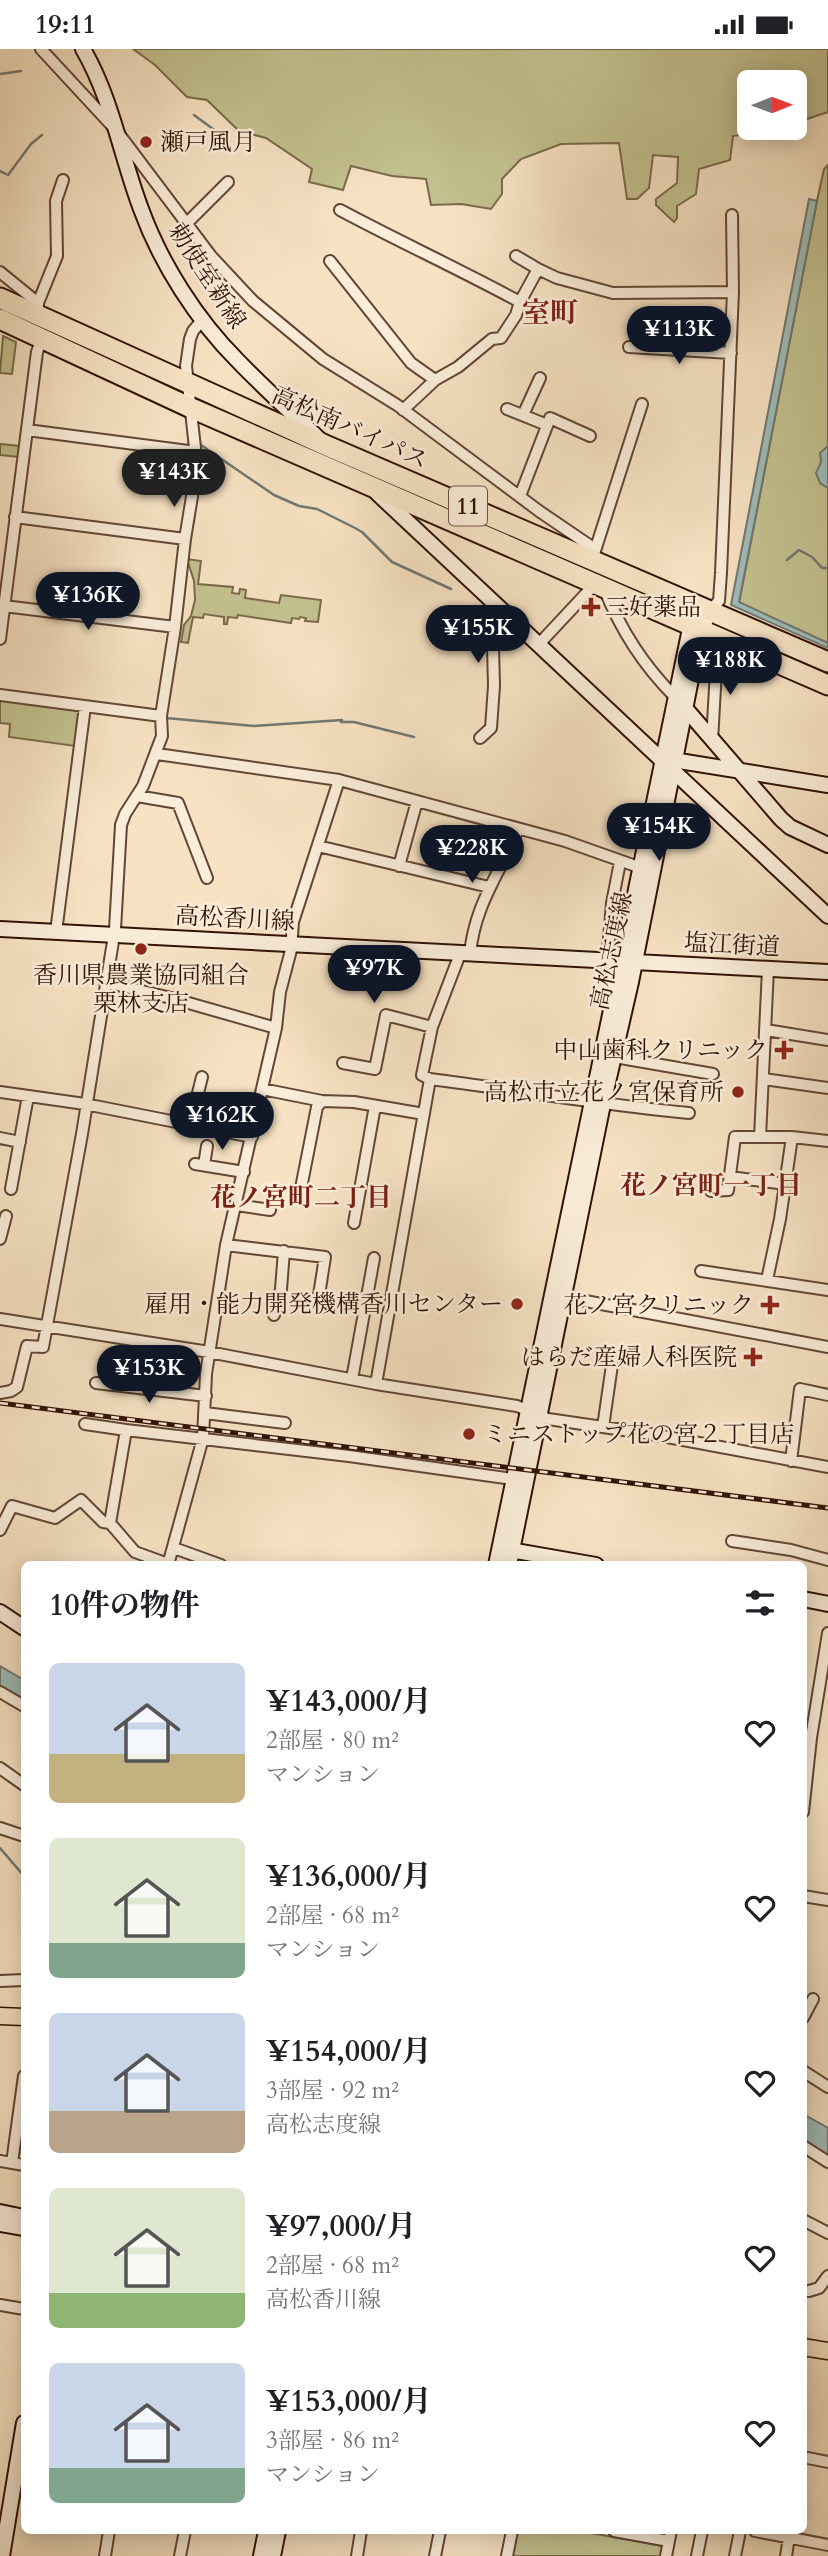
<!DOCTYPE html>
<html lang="ja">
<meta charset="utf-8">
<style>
body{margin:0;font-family:Cardo,"Noto Serif JP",serif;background:#f2f2f2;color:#202124;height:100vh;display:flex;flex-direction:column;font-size:26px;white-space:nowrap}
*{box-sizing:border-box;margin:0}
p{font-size:23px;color:#757577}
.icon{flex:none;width:38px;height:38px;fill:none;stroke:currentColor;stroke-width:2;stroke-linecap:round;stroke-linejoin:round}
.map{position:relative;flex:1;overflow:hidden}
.side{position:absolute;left:21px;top:1512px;width:786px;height:973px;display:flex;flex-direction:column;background:#fff;border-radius:10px;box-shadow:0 4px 18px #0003}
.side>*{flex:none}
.needle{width:46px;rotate:89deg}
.buttons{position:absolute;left:737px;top:21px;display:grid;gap:14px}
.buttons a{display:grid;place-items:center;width:70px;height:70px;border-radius:10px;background:#fff;box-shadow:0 4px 18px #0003;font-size:35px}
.price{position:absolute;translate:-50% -60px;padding:0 16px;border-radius:24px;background:#111827;color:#fff;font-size:23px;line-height:46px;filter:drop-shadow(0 2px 4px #0008)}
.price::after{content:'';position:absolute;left:50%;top:42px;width:21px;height:16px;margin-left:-10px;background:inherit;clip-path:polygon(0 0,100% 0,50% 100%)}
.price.active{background:#222;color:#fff}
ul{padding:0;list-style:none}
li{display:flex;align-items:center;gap:21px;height:175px;padding:0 28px}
li span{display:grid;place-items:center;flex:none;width:196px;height:140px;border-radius:10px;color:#555}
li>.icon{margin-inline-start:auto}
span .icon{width:84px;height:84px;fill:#fffc;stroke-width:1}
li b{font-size:30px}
h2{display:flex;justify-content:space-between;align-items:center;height:84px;padding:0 28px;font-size:30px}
.status{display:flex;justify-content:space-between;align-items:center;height:49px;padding:0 35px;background:#fff;direction:ltr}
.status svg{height:19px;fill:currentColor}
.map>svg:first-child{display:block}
.green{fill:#c3c290;stroke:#7a6a4b;stroke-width:2}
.water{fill:#9ebdb9;stroke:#727871;stroke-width:2}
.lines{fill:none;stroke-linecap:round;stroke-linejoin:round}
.stream{stroke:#727871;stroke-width:2.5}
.street-casing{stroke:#624636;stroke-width:14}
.secondary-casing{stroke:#301106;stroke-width:18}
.primary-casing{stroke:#301106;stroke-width:19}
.highway-casing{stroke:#301106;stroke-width:23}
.street{stroke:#faedd9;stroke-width:10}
.secondary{stroke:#faedd9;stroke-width:14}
.primary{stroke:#f7e3c4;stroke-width:16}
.highway{stroke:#f7e3c4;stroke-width:19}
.rail-casing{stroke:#301106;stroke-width:5}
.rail{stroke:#faedd9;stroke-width:2.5;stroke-dasharray:8;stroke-linecap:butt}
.poi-dot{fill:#8f2418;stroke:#faedd9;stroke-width:2.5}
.labels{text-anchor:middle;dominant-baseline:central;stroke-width:5;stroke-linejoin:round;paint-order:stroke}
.shield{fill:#faedd9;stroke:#6d5345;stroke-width:2}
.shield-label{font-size:23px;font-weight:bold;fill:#301106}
.poi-label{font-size:24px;fill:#301106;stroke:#faedd9;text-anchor:end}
.street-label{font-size:24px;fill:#301106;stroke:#faedd9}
.neighbourhood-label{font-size:26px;font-weight:bold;fill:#7a1f14;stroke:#faedd9}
.quarter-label{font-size:28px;font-weight:bold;fill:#7a1f14;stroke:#faedd9}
</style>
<div class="status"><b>19:11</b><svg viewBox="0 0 49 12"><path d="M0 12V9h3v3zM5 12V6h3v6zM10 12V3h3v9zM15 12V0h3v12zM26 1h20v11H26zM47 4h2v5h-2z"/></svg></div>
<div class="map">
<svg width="828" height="2507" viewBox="0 0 828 2507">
<rect width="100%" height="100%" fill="#f7e3c4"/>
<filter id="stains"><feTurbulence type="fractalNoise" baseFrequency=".00286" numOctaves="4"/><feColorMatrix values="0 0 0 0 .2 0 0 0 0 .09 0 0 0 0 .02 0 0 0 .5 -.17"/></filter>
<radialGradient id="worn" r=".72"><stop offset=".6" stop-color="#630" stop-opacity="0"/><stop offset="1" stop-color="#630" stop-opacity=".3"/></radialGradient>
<path class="green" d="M133,0H828V63L795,74L794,33H749V79H782L733,87L730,111L699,120L696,145L677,157V169L674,173L656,156V150L677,134L678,108L653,106L649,139L637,150H627L619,94L561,95L521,110L502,130V145L491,160L461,155L431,156L426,130L392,127L351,117L343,141L309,133L312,120L266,89L239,82L207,51L187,48L155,16Z
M828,116V594L739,554L817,152L824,120Z
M3,287L16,293L12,325L0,324Z
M0,395L20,397L19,408L0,406Z
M187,510L201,512L198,535L233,538L232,544L239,545L240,540L246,541L245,549L279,554L281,546L321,551L318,573L305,572L306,569L300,568L299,570L292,569L291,574L238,566L237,569L228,568L227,575H224V568L204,565L203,569L193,568L188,594L181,593L184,576L191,567L195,551L194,532Z
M0,651L77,660L80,664L75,697L9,688L10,675L0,674Z
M517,2482H580L663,2497L661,2507H512Z"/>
<path class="water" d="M809,150L817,152L739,553L828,594V599L731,556Z
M828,397V439L820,434L816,424L821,413L820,404Z
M0,1617L24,1631V1653L0,1639Z
M803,2065L828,2079V2106L803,2090Z"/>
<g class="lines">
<path class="stream" d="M0,25L21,22
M194,66L228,91
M0,122L8,126L31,95L42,86
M201,396L274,446L299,457L317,460L355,479L362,483L392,513L451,540
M787,511L799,501L812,508L822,519H828
M166,669L254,677L342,671L341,673H354L414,688
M0,1726L24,1743
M0,1799L24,1827"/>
<defs>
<path id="street" d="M41,0L116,81L211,207L253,252L323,310L397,356L539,462L589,496L593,510
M340,161C400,193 461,221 520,253L538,220L557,229L613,244L733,243
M187,174L228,133
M516,207L538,220
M330,212L411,314L435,331
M0,223L38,254V257
M38,254L57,207L56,152L63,131
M629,298L731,304
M507,360L547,376
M403,361L435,331L458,318L492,290L501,289L516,266L520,253
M523,366L540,329
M27,381L196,403
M520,447L550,369L590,387
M15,468L185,490
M593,508L642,355
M604,539C620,580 644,617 675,648
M4,557L175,578
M709,562L719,552L721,524L733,243L732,166
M0,590L37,303L42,289
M539,595L596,534
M0,646L161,667
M480,689L491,679L494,637L493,598L516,573
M712,692L717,603
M157,705L339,731L565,792L647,821
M137,747L178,754L207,829
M318,797L489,838
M399,817L417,752
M56,883L85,657
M460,905L432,978L422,1026L430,1030C517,1041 602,1056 689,1064
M470,905C475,854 500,825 518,780
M607,913L612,854L620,813
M105,933L171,949L276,979
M766,981L828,991
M609,1007L713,1025
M343,1014L375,1020L386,966L432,978
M764,1030L828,1039
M262,1040L322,1052L354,1053L424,1065
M0,1043L85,1055L252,1088
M190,1076L202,1028
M760,1088L768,920
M0,1089L20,1093
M195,1115L244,1123
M204,1116L207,1097
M729,1128L786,1135
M301,1139L317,1058L322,1052
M11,1140L28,1047
M711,1142L728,1141L735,1088H792L828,1092
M237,1156L270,1161
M354,1174L375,1057
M0,1190L6,1167
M226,1196L325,1208L319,1246
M701,1222L828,1241
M767,1231L780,1170L792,1088
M559,1247L828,1298
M274,1266L281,1240L284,1202
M0,1270L209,1303L376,1335L517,1357L548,1370L651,1385L828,1418
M352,1330L374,1209
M96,1334L206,1347
M376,1335L430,1030
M0,1344L11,1342L17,1338L27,1297L43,1298L82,1085L115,880L121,776L125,765L143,737L162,687L161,667L175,578L185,490L197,417L186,317L190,290L193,282L203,270
M205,1364L285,1374
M85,1375L126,1381
M603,1378L613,1309
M791,1412L800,1340L828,1346
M110,1474L126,1381L349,1407L513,1430
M0,1481L12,1457L55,1469L81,1451L103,1473L110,1474L135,1503L168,1515
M732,1492L791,1501L828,1511
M174,1499L221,1516
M168,1516L203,1389L206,1325L226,1196L276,979L280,943L291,901L293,873L339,731
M0,1643L24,1657
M0,1719L24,1736
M803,1763L811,1689L828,1584
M0,1779L24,1787
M803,1847L828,1851
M0,1932L24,1931
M803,1969L813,1950
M803,2022L828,2038
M803,2097L828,2113
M0,2112L24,2116
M12,2114L24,2027
M803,2171L828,2184
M809,2242L819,2239L828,2227
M0,2256L24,2260
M803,2408L828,2413
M614,2482L669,2492
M755,2482L828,2496
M105,2507L109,2482
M180,2507L185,2482
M357,2507L361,2482
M435,2507L440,2482
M507,2507L512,2482
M666,2507L671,2482
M697,2507L702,2482
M735,2507L740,2482
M786,2507L789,2488"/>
<path id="secondary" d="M83,0C112,50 121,107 141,160C161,215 197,271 238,312C264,339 292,364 319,390
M377,444L828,867
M685,659L781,770L790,778L828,796
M667,710L828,736
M0,880L828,923
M504,1500L596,1516
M496,1516L691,575L697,571
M509,1516L603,1055L631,933L694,615L705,573
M803,1550L828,1555
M0,1563L24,1579
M0,2163L24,2168
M0,2175L24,2179
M2,2507L24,2374
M261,2507L266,2482
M273,2507L278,2482"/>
<path id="primary" d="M0,1967L24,1968
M803,2298L828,2302"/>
<path id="highway" d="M0,249L325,396L828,613
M0,270L189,358L828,636"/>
</defs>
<use href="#street" class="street-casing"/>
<use href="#secondary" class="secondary-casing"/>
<use href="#primary" class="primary-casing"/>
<use href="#highway" class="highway-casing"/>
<use href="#street" class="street"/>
<use href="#secondary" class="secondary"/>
<use href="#primary" class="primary"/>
<use href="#highway" class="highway"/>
<defs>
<path id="rail" d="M0,1354L828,1459"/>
</defs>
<use href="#rail" class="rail-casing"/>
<use href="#rail" class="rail"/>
</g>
<g class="poi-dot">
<circle cx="146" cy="93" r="7"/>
<path d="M587.5 547.5h7v7h7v7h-7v7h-7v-7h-7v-7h7z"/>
<circle cx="141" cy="900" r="7"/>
<path d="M780.5 990.5h7v7h7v7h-7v7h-7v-7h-7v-7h7z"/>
<circle cx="738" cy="1043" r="7"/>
<circle cx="517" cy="1255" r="7"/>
<path d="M766.5 1245.5h7v7h7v7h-7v7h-7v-7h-7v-7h7z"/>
<path d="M749.5 1297.5h7v7h7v7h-7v7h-7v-7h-7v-7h7z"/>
<circle cx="469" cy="1385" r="7"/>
</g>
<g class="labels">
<rect class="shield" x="449" y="437.5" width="38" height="39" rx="5"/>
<g class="shield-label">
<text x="468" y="457">11</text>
</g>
<g class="poi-label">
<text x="160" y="93" text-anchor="start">瀬戸風月</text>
<text x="605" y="558" text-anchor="start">三好薬品</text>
<text x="141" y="926" text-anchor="middle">香川県農業協同組合<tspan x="141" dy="28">栗林支店</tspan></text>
<text x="768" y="1001">中山歯科クリニック</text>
<text x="724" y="1043">高松市立花ノ宮保育所</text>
<text x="503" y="1255">雇用・能力開発機構香川センター</text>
<text x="754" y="1256">花ノ宮クリニック</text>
<text x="737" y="1308">はらだ産婦人科医院</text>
<text x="483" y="1385" text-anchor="start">ミニストップ花の宮２丁目店</text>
</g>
<g class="street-label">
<text transform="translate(207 227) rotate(57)">勅使室新線</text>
<text transform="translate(350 379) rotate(24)">高松南バイパス</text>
<text transform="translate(235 870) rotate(3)">高松香川線</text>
<text transform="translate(732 896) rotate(3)">塩江街道</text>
<text transform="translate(612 902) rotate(-78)">高松志度線</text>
</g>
<g class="neighbourhood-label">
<text x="711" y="1136">花ノ宮町一丁目</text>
<text x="301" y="1148">花ノ宮町二丁目</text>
</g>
<g class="quarter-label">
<text x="550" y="264">室町</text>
</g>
</g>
<rect width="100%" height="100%" filter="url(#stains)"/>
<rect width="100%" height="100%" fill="url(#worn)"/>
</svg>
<div class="buttons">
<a><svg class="needle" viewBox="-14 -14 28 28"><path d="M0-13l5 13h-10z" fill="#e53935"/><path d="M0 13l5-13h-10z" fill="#757577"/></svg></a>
</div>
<b class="price" style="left:679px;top:317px">¥113K</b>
<b class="price active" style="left:174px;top:460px">¥143K</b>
<b class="price" style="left:88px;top:583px">¥136K</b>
<b class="price" style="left:478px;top:616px">¥155K</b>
<b class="price" style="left:730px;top:648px">¥188K</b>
<b class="price" style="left:659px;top:814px">¥154K</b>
<b class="price" style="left:472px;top:836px">¥228K</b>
<b class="price" style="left:374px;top:956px">¥97K</b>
<b class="price" style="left:222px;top:1103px">¥162K</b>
<b class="price" style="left:149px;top:1356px">¥153K</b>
<section class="side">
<h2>10件の物件<svg class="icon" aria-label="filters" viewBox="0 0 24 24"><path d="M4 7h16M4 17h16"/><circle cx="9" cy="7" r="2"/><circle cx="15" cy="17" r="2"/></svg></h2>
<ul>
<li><span style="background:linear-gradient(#c9d6e8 65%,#c2b280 0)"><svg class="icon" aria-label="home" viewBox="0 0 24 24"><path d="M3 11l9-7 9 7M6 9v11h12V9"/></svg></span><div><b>¥143,000/月</b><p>2部屋 · 80 m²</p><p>マンション</p></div><svg class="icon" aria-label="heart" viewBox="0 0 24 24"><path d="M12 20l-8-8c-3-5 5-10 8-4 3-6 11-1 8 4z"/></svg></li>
<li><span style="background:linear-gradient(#dfe7d0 75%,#7fa58c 0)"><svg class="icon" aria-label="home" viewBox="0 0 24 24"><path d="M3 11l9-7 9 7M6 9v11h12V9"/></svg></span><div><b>¥136,000/月</b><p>2部屋 · 68 m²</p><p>マンション</p></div><svg class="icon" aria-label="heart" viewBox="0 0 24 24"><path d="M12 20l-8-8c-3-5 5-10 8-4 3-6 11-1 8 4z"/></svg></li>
<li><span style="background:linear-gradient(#c9d6e8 70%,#b9a48a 0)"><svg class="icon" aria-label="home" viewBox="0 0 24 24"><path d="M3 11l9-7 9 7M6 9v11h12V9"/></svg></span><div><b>¥154,000/月</b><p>3部屋 · 92 m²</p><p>高松志度線</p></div><svg class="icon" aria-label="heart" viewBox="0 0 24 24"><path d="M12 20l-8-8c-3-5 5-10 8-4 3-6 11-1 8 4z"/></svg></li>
<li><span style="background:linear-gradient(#dfe7d0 75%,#8fb573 0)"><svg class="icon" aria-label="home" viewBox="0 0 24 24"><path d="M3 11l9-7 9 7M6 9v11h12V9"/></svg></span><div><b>¥97,000/月</b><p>2部屋 · 68 m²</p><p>高松香川線</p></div><svg class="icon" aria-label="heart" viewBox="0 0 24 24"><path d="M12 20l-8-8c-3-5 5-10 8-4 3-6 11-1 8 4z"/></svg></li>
<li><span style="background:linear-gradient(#c9d6e8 75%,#7fa58c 0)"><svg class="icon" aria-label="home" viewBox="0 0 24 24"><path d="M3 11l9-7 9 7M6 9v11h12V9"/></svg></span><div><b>¥153,000/月</b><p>3部屋 · 86 m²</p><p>マンション</p></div><svg class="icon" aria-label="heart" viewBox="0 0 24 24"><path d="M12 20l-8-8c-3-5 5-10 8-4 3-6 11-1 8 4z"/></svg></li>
</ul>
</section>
</div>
